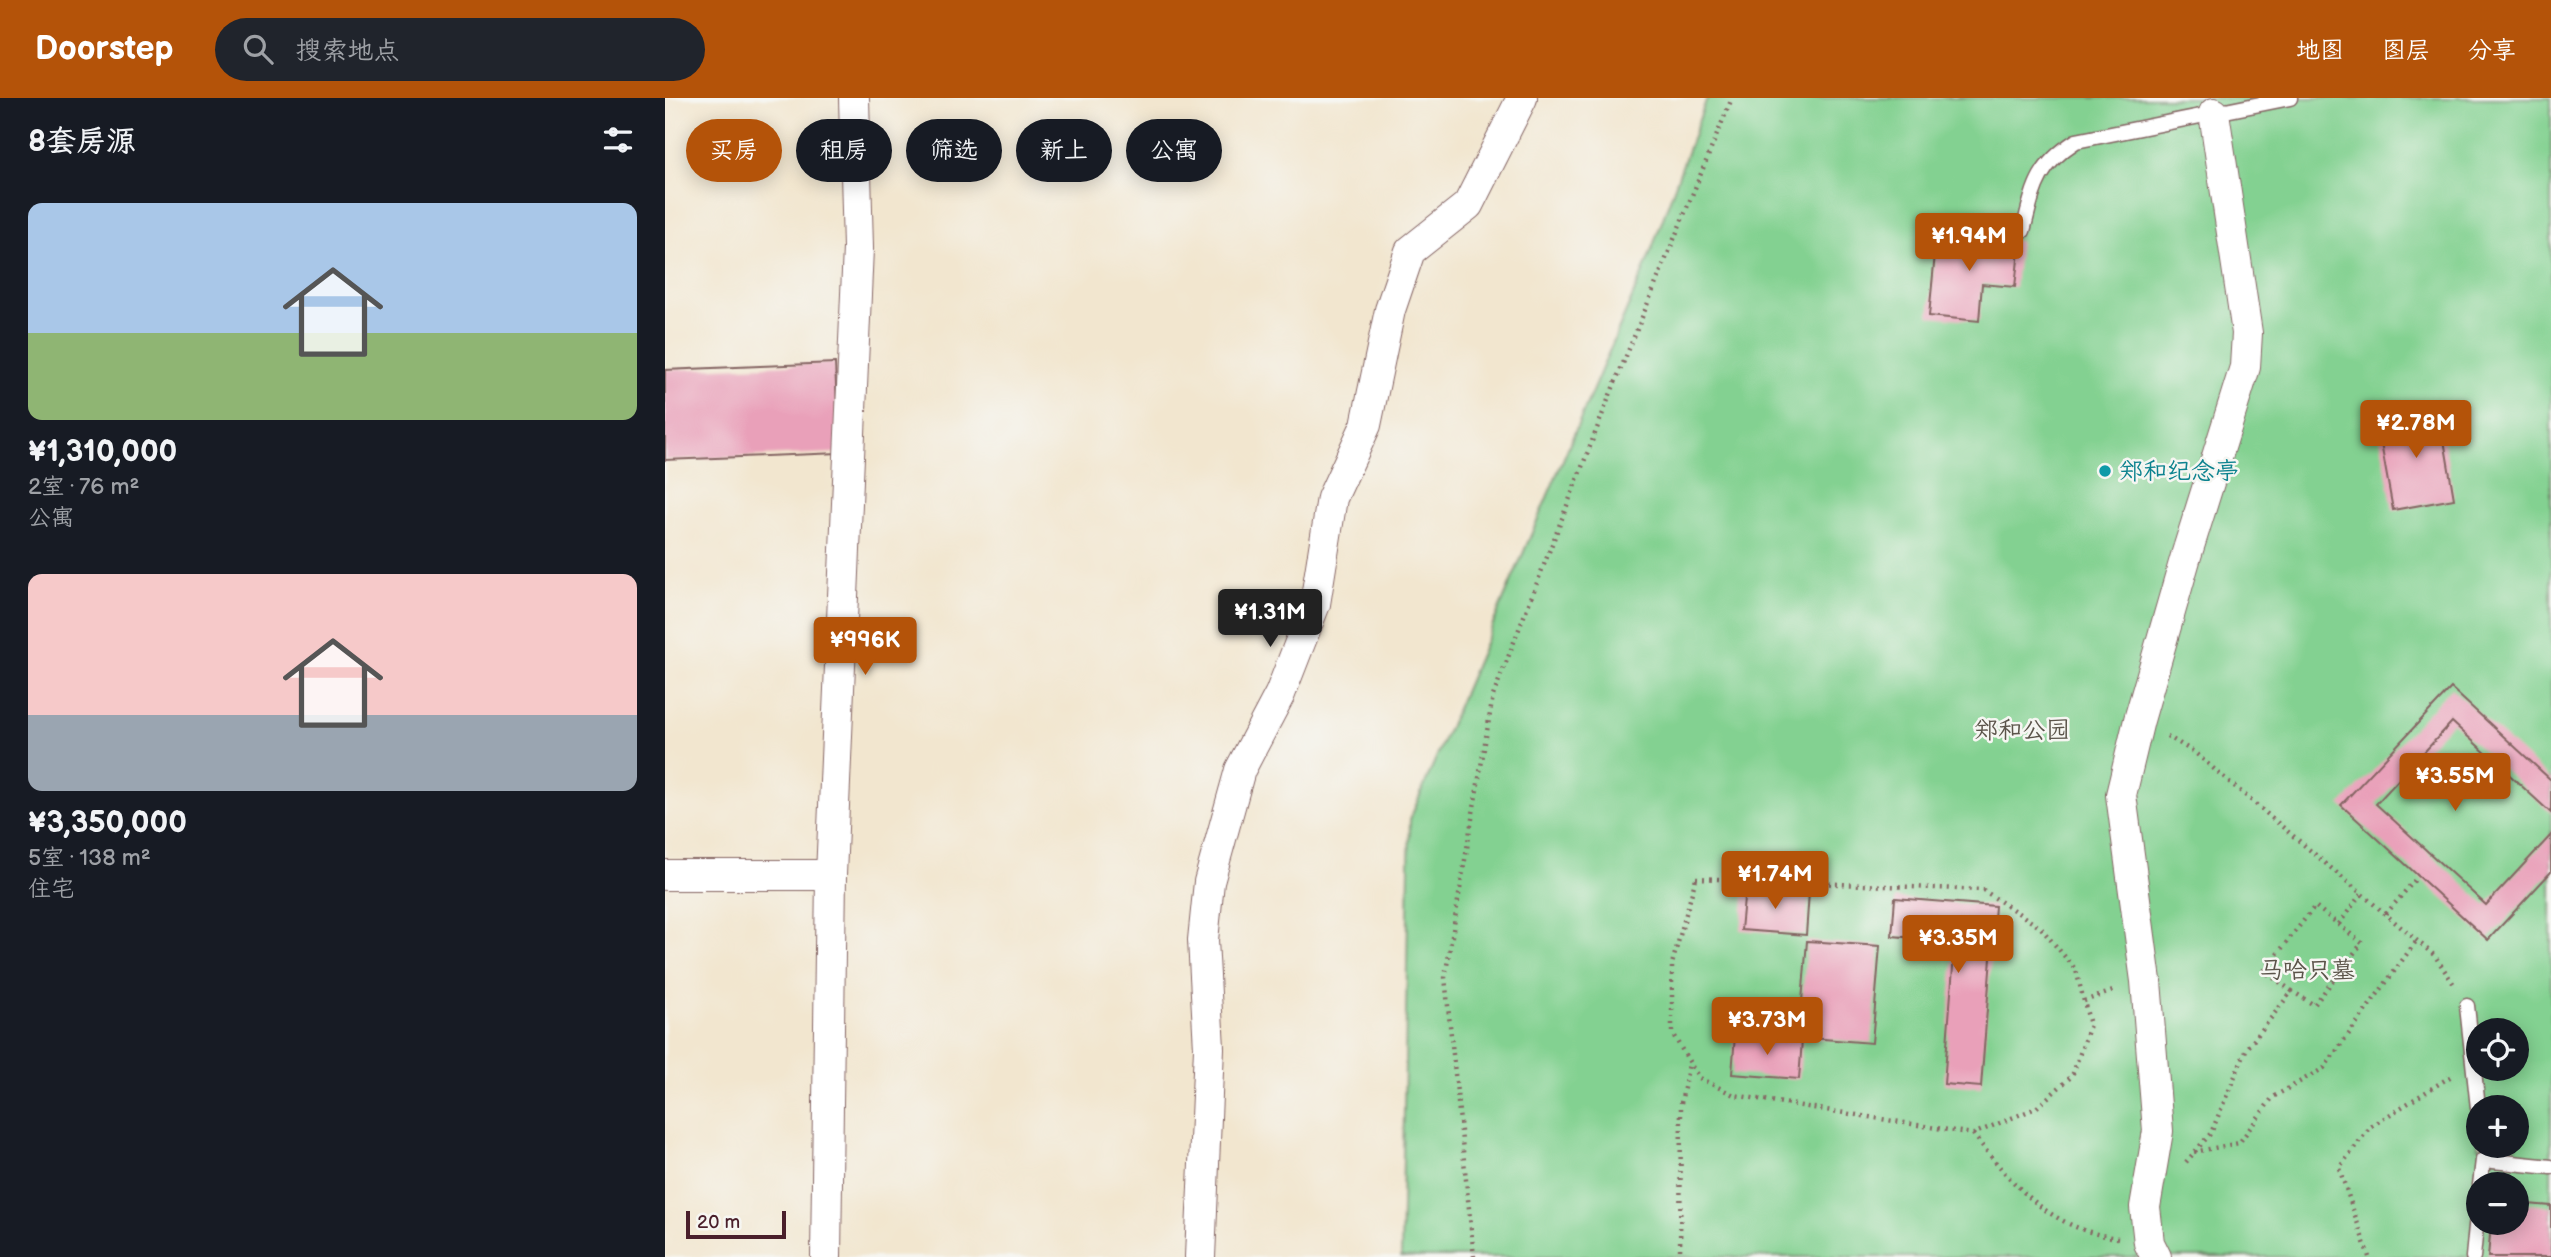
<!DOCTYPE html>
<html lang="zh">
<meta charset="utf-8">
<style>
body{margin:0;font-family:"Balsamiq Sans","LXGW WenKai TC",sans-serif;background:#20242c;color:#f1f3f6;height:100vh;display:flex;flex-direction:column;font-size:26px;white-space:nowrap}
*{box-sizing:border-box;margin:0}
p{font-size:23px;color:#9ea1a6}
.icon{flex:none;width:38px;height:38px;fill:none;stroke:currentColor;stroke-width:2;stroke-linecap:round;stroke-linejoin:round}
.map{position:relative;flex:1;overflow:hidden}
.side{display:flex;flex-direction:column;background:#171b24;width:665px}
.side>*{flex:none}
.guide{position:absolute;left:21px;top:21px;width:665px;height:63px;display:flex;gap:14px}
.buttons{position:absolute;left:1801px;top:920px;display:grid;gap:14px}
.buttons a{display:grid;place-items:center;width:63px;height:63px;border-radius:50%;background:#171b24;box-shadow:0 4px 18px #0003;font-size:35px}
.scale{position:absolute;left:21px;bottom:18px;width:100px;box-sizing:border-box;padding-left:7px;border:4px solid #4a1f2b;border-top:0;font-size:19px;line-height:24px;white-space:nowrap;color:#4a1f2b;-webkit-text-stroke:5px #f6f6f2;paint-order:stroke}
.price{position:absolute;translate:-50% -60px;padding:0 16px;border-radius:7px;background:#b45309;color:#fff;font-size:23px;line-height:46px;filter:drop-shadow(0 2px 4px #0008)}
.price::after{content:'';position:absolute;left:50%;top:42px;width:21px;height:16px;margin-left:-10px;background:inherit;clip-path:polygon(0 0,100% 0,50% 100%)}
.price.active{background:#222;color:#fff}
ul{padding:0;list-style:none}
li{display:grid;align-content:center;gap:14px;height:371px;padding:0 28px}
li span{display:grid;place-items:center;height:217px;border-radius:14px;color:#555}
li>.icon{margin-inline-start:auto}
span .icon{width:126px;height:126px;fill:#fffc;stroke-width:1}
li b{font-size:30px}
h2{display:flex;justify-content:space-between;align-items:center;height:84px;padding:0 28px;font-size:30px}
.pill{padding:0 24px;border-radius:32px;background:#171b24;box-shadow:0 4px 18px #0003;font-size:24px;line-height:63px}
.pill.active{background:#b45309;color:#fff}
header{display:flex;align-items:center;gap:42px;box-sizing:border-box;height:98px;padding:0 35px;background:#b45309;color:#fff}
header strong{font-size:33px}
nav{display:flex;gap:38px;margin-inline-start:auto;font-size:24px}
.search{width:490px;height:63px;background:#20242c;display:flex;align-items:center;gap:18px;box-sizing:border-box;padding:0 24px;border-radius:38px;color:#9ea1a6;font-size:26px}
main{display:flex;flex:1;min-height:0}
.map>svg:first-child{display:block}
.green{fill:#83d191;stroke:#66785e;stroke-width:2;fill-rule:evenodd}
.building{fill:#e9a0b9}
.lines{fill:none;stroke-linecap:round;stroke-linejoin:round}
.lane-casing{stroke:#856564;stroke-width:17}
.street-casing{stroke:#856564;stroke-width:32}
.path{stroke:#856564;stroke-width:4.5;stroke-dasharray:2 5;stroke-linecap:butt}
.lane{stroke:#fff;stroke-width:14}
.street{stroke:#fff;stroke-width:30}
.culture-dot{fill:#0f9aa8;stroke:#f6f6f2;stroke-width:2.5}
.labels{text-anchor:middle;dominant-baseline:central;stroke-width:5;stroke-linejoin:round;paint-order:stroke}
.culture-label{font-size:24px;fill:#0d838f;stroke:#f6f6f2;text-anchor:start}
.park-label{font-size:24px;fill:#5b544a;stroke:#f6f6f2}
</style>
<header>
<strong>Doorstep</strong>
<div class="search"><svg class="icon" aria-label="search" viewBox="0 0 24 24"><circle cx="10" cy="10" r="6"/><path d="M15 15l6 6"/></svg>搜索地点</div>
<nav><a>地图</a><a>图层</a><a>分享</a></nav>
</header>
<main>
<section class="side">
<h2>8套房源<svg class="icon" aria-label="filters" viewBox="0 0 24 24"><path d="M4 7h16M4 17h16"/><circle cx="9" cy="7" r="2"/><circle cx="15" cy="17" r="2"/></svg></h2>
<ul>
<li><span style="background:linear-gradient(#a9c7e8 60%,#8fb573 0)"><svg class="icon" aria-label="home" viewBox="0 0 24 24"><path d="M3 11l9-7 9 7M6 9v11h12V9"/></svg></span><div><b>¥1,310,000</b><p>2室 · 76 m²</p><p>公寓</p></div></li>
<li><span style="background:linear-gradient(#f6c9c9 65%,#9aa5b1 0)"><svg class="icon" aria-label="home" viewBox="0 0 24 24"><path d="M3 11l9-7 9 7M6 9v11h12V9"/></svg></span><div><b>¥3,350,000</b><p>5室 · 138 m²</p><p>住宅</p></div></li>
</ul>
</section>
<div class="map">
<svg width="1886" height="1159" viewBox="0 0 1886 1159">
<rect width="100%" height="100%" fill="#f6f6f2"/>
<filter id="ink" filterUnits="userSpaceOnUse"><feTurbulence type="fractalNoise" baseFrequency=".0143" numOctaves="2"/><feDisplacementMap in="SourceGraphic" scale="14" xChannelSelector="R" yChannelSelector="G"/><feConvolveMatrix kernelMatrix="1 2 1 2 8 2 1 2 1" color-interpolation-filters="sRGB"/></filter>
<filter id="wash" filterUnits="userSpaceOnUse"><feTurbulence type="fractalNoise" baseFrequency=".00686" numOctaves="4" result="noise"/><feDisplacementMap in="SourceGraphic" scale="28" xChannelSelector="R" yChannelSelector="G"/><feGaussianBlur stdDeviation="1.57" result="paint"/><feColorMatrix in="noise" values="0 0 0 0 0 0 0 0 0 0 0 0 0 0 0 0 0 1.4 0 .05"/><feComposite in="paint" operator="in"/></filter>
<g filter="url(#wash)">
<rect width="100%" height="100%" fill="#f2e6cf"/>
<path class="green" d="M1042,0H1886V1159H736L745,721L981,167ZM1813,933H1852V971H1813ZM1813,1010H1852V1048H1813ZM1813,1087H1852V1125H1813Z"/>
<g id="blocks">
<path class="building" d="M1272,135L1355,143L1350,189L1317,186L1314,223L1264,218Z
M170,265L174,355L0,362V272Z
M1774,312L1789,401L1728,412L1712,323Z
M1786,590L1886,682V715L1787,624L1711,706L1821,807L1886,737V774L1823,842L1676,707Z
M1080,790L1144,794L1141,837L1076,832Z
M1230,800L1330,808L1316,989L1279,986L1290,843L1227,838Z
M1142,843L1215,848L1207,945L1134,939Z
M1070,937L1137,942L1134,981L1067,976Z
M1852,1105L1886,1108V1159H1823L1826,1126L1852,1125Z"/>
</g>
</g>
<g filter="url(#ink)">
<use href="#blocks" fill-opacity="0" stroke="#856564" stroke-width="2"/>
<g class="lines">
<defs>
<path id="lane" d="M1358,133C1369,90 1371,69 1411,43L1625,0
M1802,908L1813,1010
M1815,1087L1818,1062L1886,1069
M1808,1159L1813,1108"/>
<path id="street" d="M0,777H166
M161,1159L166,777L193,150L189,0
M535,1159L544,950L538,842L544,784L575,672L615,596L650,506L667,400L701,327L725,212L745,153L803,107L857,0
M1491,1159L1484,1145L1480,1109L1493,1033L1481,883L1456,697L1474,622L1521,458L1580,269L1582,235L1549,15"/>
</defs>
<use href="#lane" class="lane-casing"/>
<use href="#street" class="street-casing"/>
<path class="path" d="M1502,638L1529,654L1770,858L1790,888
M1031,780L1318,792L1376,830L1411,872L1425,927L1407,978L1371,1010L1308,1036L1069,997L1034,980L1007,935V866Z
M1721,816L1753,778
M1674,826L1696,796
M1419,903L1451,892
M1308,1036C1349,1088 1384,1131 1453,1140
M1529,1054L1574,1045L1608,999L1659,970L1752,842
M1521,1064L1546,1035L1581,952L1627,893L1599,873L1650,808L1697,845L1649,907L1627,893
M809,1159L780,879L828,598L943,302L1067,0
M1015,1159L1016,1005L1024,965
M1704,1159L1674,1070L1705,1029L1788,977"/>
<use href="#lane" class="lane"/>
<use href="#street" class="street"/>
</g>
</g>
<circle class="culture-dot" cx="1440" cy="373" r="7"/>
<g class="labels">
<g class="culture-label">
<text x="1454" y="373">郑和纪念亭</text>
</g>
<g class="park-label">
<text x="1357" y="632">郑和公园</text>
<text x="1642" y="872">马哈只墓</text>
</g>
</g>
</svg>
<div class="buttons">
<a><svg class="icon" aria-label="locate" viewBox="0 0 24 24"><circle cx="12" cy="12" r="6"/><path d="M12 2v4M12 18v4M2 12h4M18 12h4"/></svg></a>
<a>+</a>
<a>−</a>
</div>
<div class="scale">20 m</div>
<b class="price" style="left:1304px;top:175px">¥1.94M</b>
<b class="price" style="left:1751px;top:362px">¥2.78M</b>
<b class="price active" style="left:605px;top:551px">¥1.31M</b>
<b class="price" style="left:200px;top:579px">¥996K</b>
<b class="price" style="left:1790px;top:715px">¥3.55M</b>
<b class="price" style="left:1110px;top:813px">¥1.74M</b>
<b class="price" style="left:1293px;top:877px">¥3.35M</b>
<b class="price" style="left:1102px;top:959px">¥3.73M</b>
<div class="guide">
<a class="pill active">买房</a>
<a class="pill">租房</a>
<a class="pill">筛选</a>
<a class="pill">新上</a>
<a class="pill">公寓</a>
</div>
</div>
</main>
